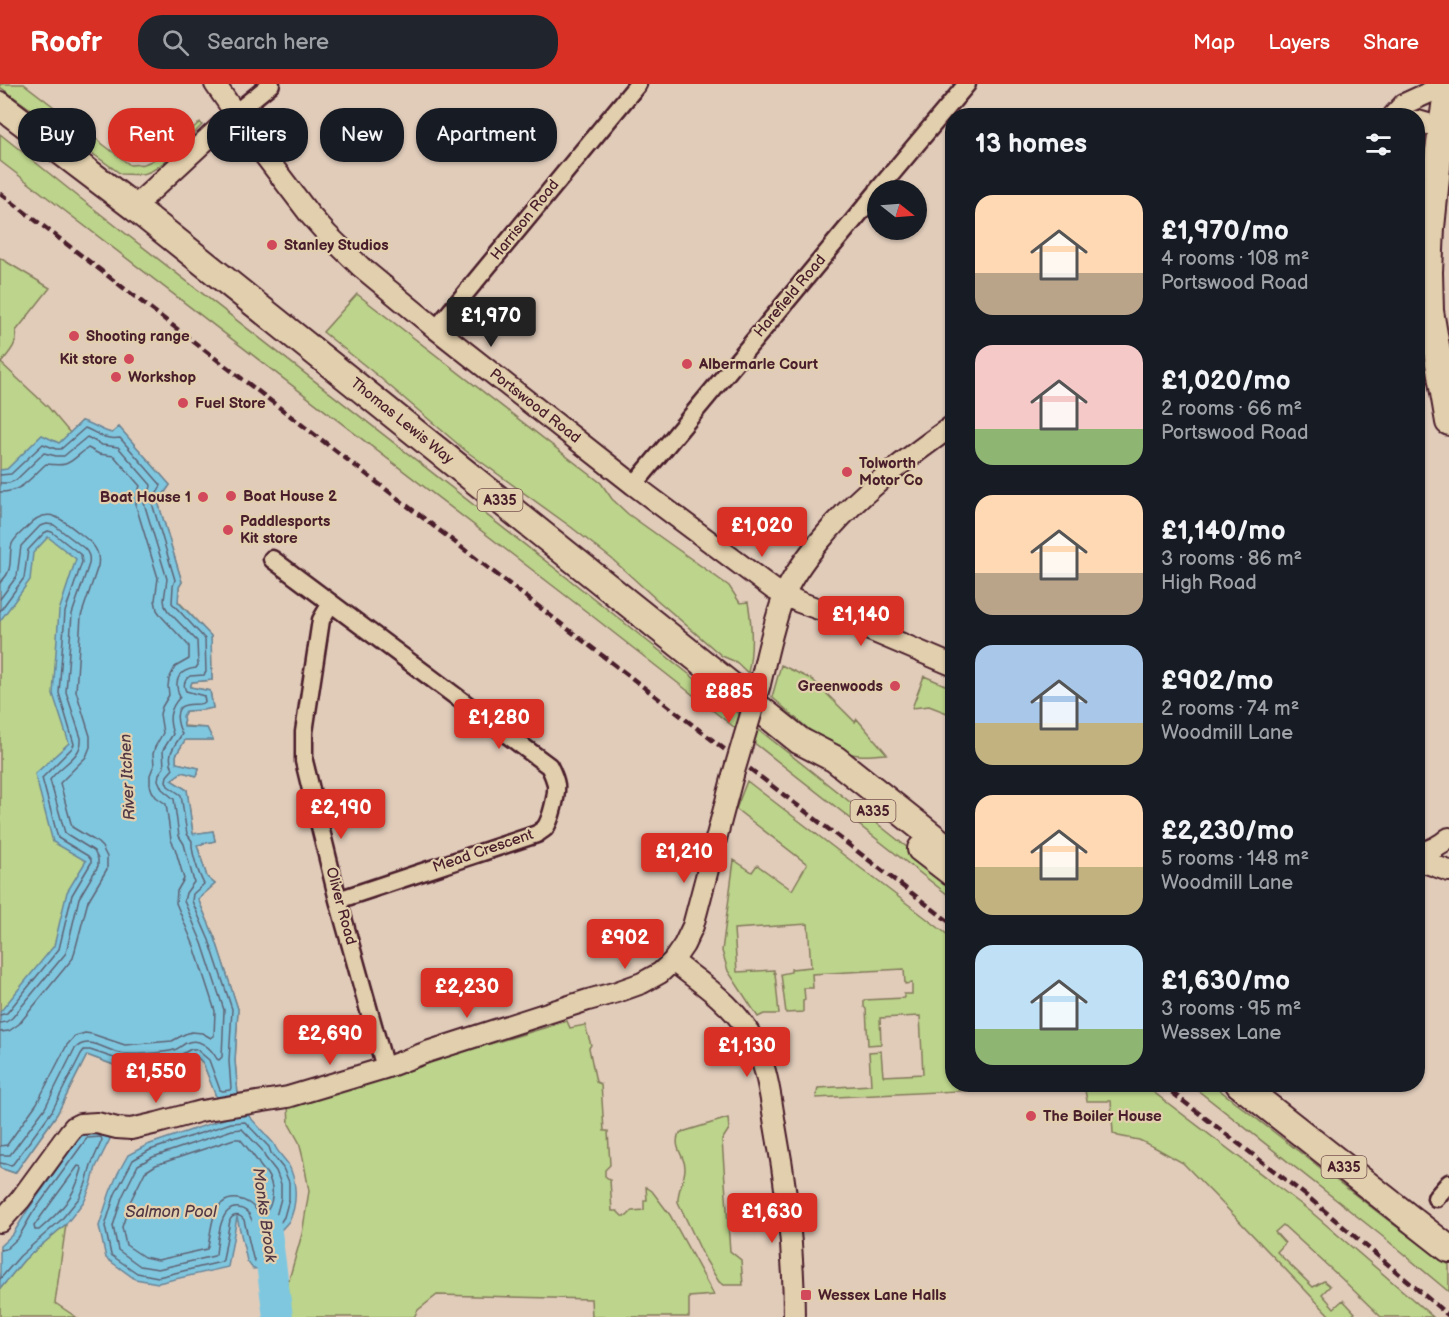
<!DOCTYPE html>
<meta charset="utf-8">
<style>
body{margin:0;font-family:"Balsamiq Sans",sans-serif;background:#20242c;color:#f1f3f6;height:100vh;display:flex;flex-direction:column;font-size:22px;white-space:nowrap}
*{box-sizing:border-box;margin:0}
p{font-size:20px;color:#9ea1a6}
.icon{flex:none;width:33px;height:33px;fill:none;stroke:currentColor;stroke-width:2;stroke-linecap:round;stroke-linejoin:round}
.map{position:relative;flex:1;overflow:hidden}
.panel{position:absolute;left:945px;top:24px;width:480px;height:984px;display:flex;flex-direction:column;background:#171b24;border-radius:24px;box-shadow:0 2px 4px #0004}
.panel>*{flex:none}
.guide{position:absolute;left:18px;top:24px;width:570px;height:54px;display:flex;gap:12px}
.needle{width:39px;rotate:107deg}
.fabs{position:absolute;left:867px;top:96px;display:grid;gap:12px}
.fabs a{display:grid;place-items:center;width:60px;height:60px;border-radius:50%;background:#171b24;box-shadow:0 2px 4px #0004;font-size:30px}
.price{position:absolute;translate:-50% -51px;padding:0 14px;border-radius:6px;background:#d93025;color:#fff;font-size:20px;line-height:39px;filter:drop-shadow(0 2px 3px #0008)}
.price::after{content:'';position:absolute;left:50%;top:36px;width:18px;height:14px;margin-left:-9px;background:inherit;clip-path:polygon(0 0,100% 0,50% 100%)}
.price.active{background:#222;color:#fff}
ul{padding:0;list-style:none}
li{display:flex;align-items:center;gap:18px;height:150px;padding:0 30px}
li span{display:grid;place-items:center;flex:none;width:168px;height:120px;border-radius:18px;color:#555}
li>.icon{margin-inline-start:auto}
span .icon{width:72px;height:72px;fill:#fffc;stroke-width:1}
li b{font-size:26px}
h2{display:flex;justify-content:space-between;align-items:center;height:72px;padding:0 30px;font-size:26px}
.chip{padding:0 21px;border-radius:24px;background:#171b24;box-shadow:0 2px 4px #0004;font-size:21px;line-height:54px}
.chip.active{background:#d93025;color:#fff}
header{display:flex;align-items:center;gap:36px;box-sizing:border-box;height:84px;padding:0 30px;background:#d93025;color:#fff}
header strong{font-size:28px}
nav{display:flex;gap:33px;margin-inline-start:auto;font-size:21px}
.search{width:420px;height:54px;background:#20242c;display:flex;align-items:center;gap:15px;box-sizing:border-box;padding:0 21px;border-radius:24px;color:#9ea1a6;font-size:22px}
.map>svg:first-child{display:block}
.green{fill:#bcd48b;stroke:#837a5b;stroke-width:1.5}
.water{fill:#7fc7df;stroke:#6a8497;stroke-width:1.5}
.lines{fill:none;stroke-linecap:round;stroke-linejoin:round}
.shore{stroke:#5f6273;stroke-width:1.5}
.river{stroke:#7fc7df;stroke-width:30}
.minor-casing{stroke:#4a1f2b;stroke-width:21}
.tertiary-casing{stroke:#4a1f2b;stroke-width:24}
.primary-casing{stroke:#4a1f2b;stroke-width:30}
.minor{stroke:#e2cfad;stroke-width:16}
.tertiary{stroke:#e2cfad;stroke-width:20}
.primary{stroke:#e2cfad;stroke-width:26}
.rail{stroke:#4a1f2b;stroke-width:4.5;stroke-dasharray:9 4.5;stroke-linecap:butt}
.tertiary-bridge-casing{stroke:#4a1f2b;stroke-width:24;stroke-linecap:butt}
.tertiary-bridge{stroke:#e2cfad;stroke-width:20}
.poi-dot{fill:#d1495b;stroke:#e2cfad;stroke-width:2}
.labels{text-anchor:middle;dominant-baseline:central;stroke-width:4.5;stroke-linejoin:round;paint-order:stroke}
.shield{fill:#e2cfad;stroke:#785452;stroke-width:1.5}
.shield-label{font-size:14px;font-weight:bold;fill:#4a1f2b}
.street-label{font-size:15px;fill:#4a1f2b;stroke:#e2cfad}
.poi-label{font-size:15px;font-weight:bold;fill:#4a1f2b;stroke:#e2cfad;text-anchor:start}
.water-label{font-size:16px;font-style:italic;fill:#523846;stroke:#e2cfad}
</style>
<header>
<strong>Roofr</strong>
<div class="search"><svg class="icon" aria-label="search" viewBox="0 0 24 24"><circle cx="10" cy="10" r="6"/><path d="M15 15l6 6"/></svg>Search here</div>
<nav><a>Map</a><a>Layers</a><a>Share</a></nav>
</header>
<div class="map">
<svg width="1449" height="1233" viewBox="0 0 1449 1233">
<rect width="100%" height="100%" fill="#e1ccba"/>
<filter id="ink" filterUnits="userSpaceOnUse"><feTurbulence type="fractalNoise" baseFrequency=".0167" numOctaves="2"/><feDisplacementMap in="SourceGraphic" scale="12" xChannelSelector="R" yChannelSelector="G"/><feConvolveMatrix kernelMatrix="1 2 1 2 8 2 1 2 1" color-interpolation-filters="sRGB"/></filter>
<g filter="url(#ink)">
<path class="green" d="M0,0H24L130,81C134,80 140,81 144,80C161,75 186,50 200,38L202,41C191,52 163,83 149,88C141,92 130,90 121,90L0,3Z
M0,50L80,114L602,521L952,799V814L591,531L0,77Z
M0,174L50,204L16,247C19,259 8,270 1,279L48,323L70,349L82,337L106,348L112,349L119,343L170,401L158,418L182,498L179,503L178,517L211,552L212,596L192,598L190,603L210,607L213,624L202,626L185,627L183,632L184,642L207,644L213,656H185L176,671V679L199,684L197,692L182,688L171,696L187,706L193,750L213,747L215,757L197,761L207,793L215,800L198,815L215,854L238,925L235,977L238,1011L217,1015L203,979L194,970L179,979L122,984L87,971L57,1030L15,1089L0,1084Z
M357,210L601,399L612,415L628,430L729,502L740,519L748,518C752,541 753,566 748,589L736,578L722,572L656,515L612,475L571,443L466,367L378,292L323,248Z
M781,581L813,596L855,638L857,635L887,670C878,670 868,672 859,671C829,669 794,632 772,613Z
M924,592L952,604V631L929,622L912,624Z
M747,697L952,854V1000L1008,1002L998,1005L816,1014L818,1004L871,1001L869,968L881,967L883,992L923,990L920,932L880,934L881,960L868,961L866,925L864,923V916L904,914V910H912V899L905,900L904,885L812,890L813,904H804L805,916L803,917V928L786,929L781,890L791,888V885L811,883L808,840L734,845L737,888L774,886V889H775L779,930H764L758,933L728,887L722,867L734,776L752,788L757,781L792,806L807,780L736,725Z
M567,937L570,944L585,941L591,961L589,964L596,998L601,1000L604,1047H608L610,1081L605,1086V1092L610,1096L612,1127H617L622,1132H627L632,1127L644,1126V1116H647L646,1103L652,1107L670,1131L714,1211L689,1213V1233H592L591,1215L437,1211L418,1226L414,1233H290L288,1199L302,1150L309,1107L303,1074L299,1058L289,1040L288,1021Z
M1084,1001H1144L1310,1127L1433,1233H1381L1341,1194L1283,1141L1275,1148L1285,1159L1277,1168L1313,1203L1324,1197L1330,1202L1322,1210L1334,1224L1343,1216L1355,1229L1350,1233H1331L1221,1118L1183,1079L1156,1064L1139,1056L1118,1052L1113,1049L1111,1017H1087Z
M1191,1001H1213L1393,1140L1449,1181V1208L1382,1152Z
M728,1034L729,1045L722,1056L730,1167L741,1176L743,1201H724L719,1198L705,1175L678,1118C677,1106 685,1096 685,1084C685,1072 674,1066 678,1052L682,1048Z
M66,1140L55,1219L76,1233H0V1205L24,1176Z"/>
<path class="water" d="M82,337C93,339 101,347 112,349L119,343L170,401L158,418L182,498L179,503L178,518L211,552L212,596L192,598L190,603L210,607L213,624L202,626L186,627L183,632L184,643L207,644L213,656H185L176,671V679L199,684L197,692L182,688L171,696L187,706L193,750L213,747L215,757L197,761L207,793L215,800L198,815L215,854L238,925L235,977L238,1011L217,1015L203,979L194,970L179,979L122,984L87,971L57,1030L15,1089L0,1084V928L54,862L67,808L86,777L53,758L35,690L69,659L53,610L59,527L76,475L48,453L33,469L30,496L0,537V386L7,385L42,351L59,359Z
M248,1031L274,1060C277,1068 283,1073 288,1080C297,1096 298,1120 289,1137C286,1141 282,1145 279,1148L283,1176L271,1183L253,1185L247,1177L237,1133L228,1183L158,1199L135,1195L106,1174L99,1142L110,1108L118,1089L128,1071L147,1061L230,1033Z
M104,1046L110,1055L96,1083L91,1101L85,1116L66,1140L24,1176L0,1205V1162L13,1150L27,1127L84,1047Z"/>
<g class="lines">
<path class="shore" d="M0,391L11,390L43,360L56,365H61L85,344C99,350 104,356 120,354L161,401C160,407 153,412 152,419L175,496L173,502L172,519L205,555L206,588L204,591L190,592C184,596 183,602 186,607L204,612L205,618C199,622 194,619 186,621C172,623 178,642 182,650C174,663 166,670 173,685L167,692L166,697L168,702L181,711L187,750L192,757C191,768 199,791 204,800L193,810L192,817L209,856L232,925L229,977L231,1004L230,1006L223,1007L220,1006L209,976L196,965H191L177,973L123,977L90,966H84L81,970L52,1027L13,1080L11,1081L0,1079
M0,399H9L16,396L44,369L56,372H64L87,353L102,361L118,363L151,401C151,408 145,412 144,419L167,495L164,516L165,522L168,527L197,557L198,581L196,584C178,586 173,597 180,613C169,625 168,635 173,650L163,666L164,683L159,690L158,696L162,705L174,715L179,752L184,760L194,798L186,809L184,817L202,859L224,926L222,973L219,976L217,975C211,964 199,953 186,959C182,961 178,965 174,966C164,969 137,970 126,970C109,970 88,948 74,966L45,1024L10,1071H0
M0,408C23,408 30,394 46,380C72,383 68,378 88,364L99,370L114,372L140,402L136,413V422L158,494L155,516L157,526L162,533L189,562V575L175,583L169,595L168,602L169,611L162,623L160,630L163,649L155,663L153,670L154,681L150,691V701L152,707L156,713L166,720L171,756L175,764L184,795L177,807L176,819L194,862L215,927L214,952L211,954L202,949L192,948L185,950L172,957L125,961L92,950L85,949L75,952L67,961L37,1019L7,1061L0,1062
M0,499C2,496 7,492 8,488C12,480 9,469 12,460C15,453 22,448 27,443C47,421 60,434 78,448C91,458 101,465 98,482L81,532L76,607L90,652V663L86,673L60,699L72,743L97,758L102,763L107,773V785L88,817L73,874L19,940L9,947L0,948
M0,515L17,492L21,462L40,442L47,440L54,441L84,464C89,469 90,473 89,480L72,530L66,608L81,654C83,673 59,682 50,696L65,749L94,767L98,775V782L79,814L66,869L12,934L6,938L0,939
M0,527L24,494L28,466L44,449L48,447L52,448L81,471L82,478L65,528L59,609L74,660L72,664L42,694L58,754L88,772L91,776V779L72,811L59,865L7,929L0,931
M245,1038L269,1063L271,1069L283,1084L289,1098V1115L284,1133L274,1148L275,1173L269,1177H255L253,1174L244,1136C240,1130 233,1130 230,1136L223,1176L221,1178L158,1193L137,1189L111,1171L105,1142L115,1110L133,1076L150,1066L231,1039Z
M242,1045L262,1066L265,1073L276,1087L281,1100V1114L277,1129L266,1145L267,1169L262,1170L259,1169C256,1157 256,1143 250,1132C248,1128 244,1125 239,1124C219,1121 218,1156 216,1170L214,1172L158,1185L140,1182L118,1166L113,1142L122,1113L138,1081L153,1073L232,1046Z
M234,1055H240C247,1063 252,1070 258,1078C260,1083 264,1086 267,1090C275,1103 274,1120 264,1131H260C250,1113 225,1107 215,1129C211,1139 210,1152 208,1163L207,1165L158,1176L144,1173L126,1161L122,1143L131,1116L145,1088L156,1081Z
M78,1082L81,1083L82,1085C74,1114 61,1127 39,1146H35L34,1142L39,1135Z
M0,1166L6,1165L18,1154L32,1130L87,1054L101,1053L102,1056L91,1081L86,1099L80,1113L61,1136L20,1172L0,1195"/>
<path class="river" d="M266,1141L278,1233"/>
<defs>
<path id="minor" d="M234,30L271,0
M878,106L967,0
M436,245L638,0
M634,401L878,107
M272,475L549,682C552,688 555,694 556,701C557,711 551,736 545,744C544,745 538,749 537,750L338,816
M331,519L321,536L304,648V677L338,816L385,984
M1436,1114L1449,1099"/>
<path id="tertiary" d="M215,0L262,68L310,131L327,150L361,183L436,245L634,401L773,505L799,518L827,528L952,581
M1393,32L1404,20L1448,0
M1418,37L1442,44
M134,123L234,30
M760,600C767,571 773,540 784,512C792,492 805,475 819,458C858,410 902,378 952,342
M1418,770C1430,767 1439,763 1449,754
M1418,776L1449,787
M673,877C698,897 726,915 744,941C765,970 770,1007 775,1041C787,1105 794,1169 794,1233
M0,1138L20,1116L69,1049L74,1043L80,1040L97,1039L117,1044L131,1045L157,1039L201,1027L288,1013L385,984L427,968L588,916L617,908L642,899L660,889L673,877L684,861L693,842L733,691"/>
<path id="primary" d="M1448,0L1438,74L1431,144L1429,188L1430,227L1449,338
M0,21L134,123L800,657L835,675L952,768
M921,765L952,789
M1239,1000L1449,1165"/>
</defs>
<use href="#minor" class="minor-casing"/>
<use href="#tertiary" class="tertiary-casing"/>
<use href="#primary" class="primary-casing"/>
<use href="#minor" class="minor"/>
<use href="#tertiary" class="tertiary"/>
<use href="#primary" class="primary"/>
<path class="rail" d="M0,109L952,840
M1161,1000L1308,1113L1449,1232"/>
<defs>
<path id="tertiary-bridge" d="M733,691L760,600"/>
</defs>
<use href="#tertiary-bridge" class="tertiary-bridge-casing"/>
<use href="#tertiary-bridge" class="tertiary-bridge"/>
</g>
</g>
<g class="poi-dot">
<circle cx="272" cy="161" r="6"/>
<circle cx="74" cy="252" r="6"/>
<circle cx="129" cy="275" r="6"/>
<circle cx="687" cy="280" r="6"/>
<circle cx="116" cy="293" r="6"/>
<circle cx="183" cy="319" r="6"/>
<circle cx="847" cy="388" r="6"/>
<circle cx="231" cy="412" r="6"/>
<circle cx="203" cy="413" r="6"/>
<circle cx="228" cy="446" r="6"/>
<circle cx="895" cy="602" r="6"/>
<circle cx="1031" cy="1032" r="6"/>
<rect x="800" y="1205" width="12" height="12" rx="3"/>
</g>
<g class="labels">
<g class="shield">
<rect x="477.5" y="405" width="45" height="22" rx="4.5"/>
<rect x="850.5" y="716" width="45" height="22" rx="4.5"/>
<rect x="1321.5" y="1072" width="45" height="22" rx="4.5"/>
</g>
<g class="shield-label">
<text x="500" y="416">A335</text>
<text x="873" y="727">A335</text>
<text x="1344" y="1083">A335</text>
</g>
<g class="street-label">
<text transform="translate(525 136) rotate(-51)">Harrison Road</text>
<text transform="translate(790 212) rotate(-50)">Harefield Road</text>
<text transform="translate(535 322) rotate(38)">Portswood Road</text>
<text transform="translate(402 337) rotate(39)">Thomas Lewis Way</text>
<text transform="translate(483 767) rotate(-19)">Mead Crescent</text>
<text transform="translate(341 822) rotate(75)">Oliver Road</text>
</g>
<g class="poi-label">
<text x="284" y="161">Stanley Studios</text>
<text x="86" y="252">Shooting range</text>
<text x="117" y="275" text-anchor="end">Kit store</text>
<text x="699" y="280">Albermarle Court</text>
<text x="128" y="293">Workshop</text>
<text x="195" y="319">Fuel Store</text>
<text x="859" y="379">Tolworth<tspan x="859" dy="17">Motor Co</tspan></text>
<text x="243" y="412">Boat House 2</text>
<text x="191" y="413" text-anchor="end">Boat House 1</text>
<text x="240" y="437">Paddlesports<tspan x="240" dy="17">Kit store</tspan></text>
<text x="883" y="602" text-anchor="end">Greenwoods</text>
<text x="1043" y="1032">The Boiler House</text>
<text x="818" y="1211">Wessex Lane Halls</text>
</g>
<g class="water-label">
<text transform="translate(128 693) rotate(-93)">River Itchen</text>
<text x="171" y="1128">Salmon Pool</text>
<text transform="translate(264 1131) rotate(82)">Monks Brook</text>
</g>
</g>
</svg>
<div class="fabs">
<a><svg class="needle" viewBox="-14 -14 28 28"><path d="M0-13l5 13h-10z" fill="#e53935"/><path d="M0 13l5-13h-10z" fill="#9ea1a6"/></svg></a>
</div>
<b class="price active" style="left:491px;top:264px">£1,970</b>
<b class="price" style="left:762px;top:474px">£1,020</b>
<b class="price" style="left:861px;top:563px">£1,140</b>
<b class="price" style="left:729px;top:640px">£885</b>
<b class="price" style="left:499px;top:666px">£1,280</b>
<b class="price" style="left:341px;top:756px">£2,190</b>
<b class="price" style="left:684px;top:800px">£1,210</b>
<b class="price" style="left:625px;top:886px">£902</b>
<b class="price" style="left:467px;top:935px">£2,230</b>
<b class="price" style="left:330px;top:982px">£2,690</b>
<b class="price" style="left:747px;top:994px">£1,130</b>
<b class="price" style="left:156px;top:1020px">£1,550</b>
<b class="price" style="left:772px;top:1160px">£1,630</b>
<div class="guide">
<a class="chip">Buy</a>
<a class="chip active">Rent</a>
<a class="chip">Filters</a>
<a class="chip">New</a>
<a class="chip">Apartment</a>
</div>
<section class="panel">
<h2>13 homes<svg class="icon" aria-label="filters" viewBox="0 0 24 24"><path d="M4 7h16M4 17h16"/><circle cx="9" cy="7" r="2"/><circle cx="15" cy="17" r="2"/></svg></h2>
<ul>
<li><span style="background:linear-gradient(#ffd9b3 65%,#b9a48a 0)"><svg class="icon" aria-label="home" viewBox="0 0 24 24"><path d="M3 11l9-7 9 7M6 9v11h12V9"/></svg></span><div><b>£1,970/mo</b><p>4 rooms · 108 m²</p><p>Portswood Road</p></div></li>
<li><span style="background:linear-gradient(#f6c9c9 70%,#8fb573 0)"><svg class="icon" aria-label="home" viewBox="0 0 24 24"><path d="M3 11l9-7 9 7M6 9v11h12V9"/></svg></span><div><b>£1,020/mo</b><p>2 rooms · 66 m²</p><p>Portswood Road</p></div></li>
<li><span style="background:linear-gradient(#ffd9b3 65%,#b9a48a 0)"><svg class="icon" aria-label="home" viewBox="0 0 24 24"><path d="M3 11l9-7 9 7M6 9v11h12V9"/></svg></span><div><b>£1,140/mo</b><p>3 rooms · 86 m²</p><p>High Road</p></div></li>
<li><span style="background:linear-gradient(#a9c7e8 65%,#c2b280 0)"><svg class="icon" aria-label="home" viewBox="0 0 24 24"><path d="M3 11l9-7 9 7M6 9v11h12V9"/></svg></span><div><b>£902/mo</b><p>2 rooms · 74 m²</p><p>Woodmill Lane</p></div></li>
<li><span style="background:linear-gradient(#ffd9b3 60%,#c2b280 0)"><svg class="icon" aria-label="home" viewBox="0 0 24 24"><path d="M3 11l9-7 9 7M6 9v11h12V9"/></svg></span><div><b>£2,230/mo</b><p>5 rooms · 148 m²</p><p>Woodmill Lane</p></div></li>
<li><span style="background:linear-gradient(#bfe0f5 70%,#8fb573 0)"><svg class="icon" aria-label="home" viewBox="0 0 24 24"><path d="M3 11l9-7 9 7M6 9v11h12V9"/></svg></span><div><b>£1,630/mo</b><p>3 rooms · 95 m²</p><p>Wessex Lane</p></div></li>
</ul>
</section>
</div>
